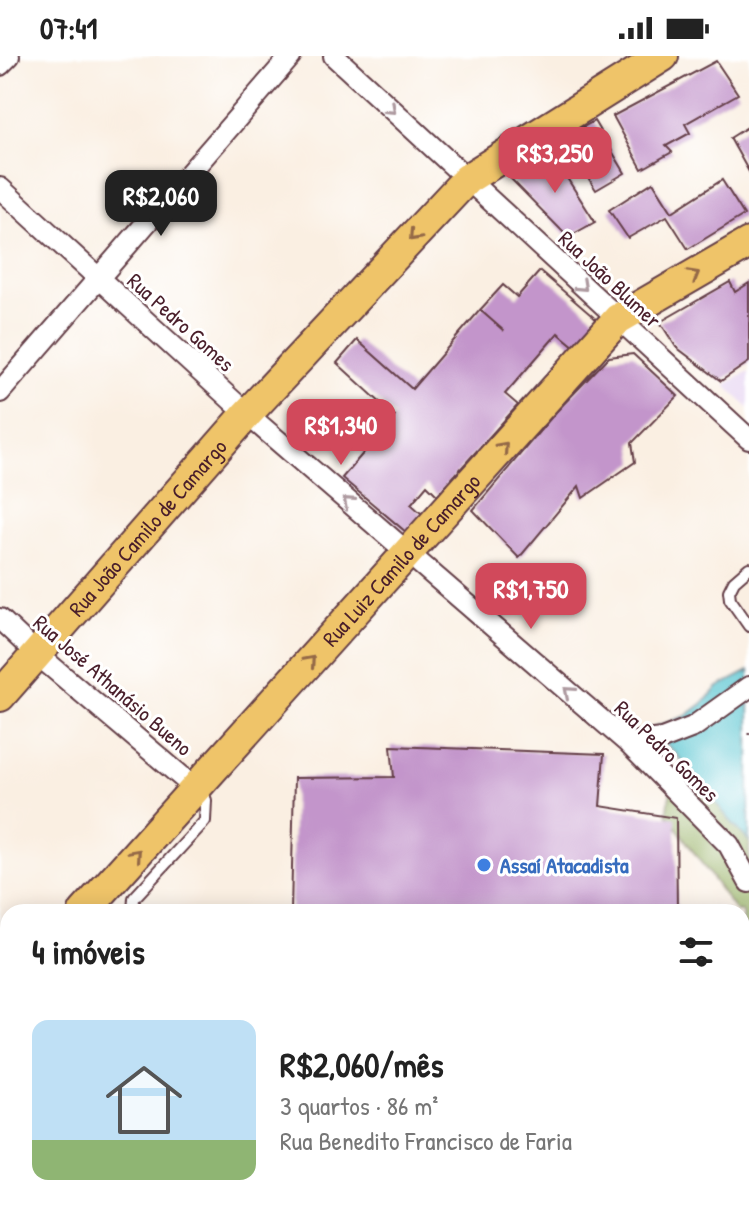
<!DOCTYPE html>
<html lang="pt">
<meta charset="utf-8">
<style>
body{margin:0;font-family:"Patrick Hand",sans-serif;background:#f6f6f6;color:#222;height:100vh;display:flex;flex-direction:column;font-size:30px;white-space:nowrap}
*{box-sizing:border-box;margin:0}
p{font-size:26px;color:#767676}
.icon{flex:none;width:44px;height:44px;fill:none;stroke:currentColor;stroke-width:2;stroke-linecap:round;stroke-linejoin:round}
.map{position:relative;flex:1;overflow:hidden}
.panel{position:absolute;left:0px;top:848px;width:750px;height:312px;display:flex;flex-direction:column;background:#fff;border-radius:24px 24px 0 0;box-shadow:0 4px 20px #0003}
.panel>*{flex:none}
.price{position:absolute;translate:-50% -68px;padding:0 18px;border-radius:16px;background:#d1495b;color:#fff;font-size:26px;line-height:52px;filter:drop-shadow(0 2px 4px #0008)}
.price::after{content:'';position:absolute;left:50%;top:48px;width:24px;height:18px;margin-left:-12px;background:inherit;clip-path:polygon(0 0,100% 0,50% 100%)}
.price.active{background:#222;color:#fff}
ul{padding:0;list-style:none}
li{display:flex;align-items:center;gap:24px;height:200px;padding:0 32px}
li span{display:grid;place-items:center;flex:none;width:224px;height:160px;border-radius:16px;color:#555}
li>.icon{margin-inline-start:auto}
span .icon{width:96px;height:96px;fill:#fffc;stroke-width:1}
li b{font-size:34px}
h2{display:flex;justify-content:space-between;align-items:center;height:96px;padding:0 32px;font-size:34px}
.status{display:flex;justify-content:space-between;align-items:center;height:56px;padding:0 40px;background:#fff;direction:ltr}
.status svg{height:22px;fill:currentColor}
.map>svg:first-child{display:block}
.built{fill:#e5d3f1}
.forest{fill:#95b062;stroke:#706846;stroke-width:2}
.water{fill:#59c5d0;stroke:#52727e;stroke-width:2}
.building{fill:#c395cb}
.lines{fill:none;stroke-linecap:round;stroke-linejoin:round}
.service-casing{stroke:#643e46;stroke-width:14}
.minor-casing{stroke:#643e46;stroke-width:24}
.primary-casing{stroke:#643e46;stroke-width:34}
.path{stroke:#643e46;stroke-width:3;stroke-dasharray:2 6;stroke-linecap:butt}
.service{stroke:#fff;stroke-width:10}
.minor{stroke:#fff;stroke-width:20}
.primary{stroke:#efc469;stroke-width:30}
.rail-casing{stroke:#4a1f2b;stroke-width:9}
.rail{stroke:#fff;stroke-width:6;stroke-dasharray:18;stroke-linecap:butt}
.oneway{stroke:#ae9aa0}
.oneway2{stroke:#946947}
.shop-dot{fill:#3f7fe0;stroke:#fff;stroke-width:3}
.labels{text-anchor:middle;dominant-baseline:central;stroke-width:6;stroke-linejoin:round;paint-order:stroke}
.street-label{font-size:22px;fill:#4a1f2b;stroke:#fff}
.shop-label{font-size:22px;font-weight:bold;fill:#366cbe;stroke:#fff;text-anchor:start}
</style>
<div class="status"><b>07:41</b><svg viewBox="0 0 49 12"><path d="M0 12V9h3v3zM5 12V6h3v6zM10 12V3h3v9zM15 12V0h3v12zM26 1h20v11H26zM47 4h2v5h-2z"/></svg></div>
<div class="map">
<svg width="749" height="1160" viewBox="0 0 749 1160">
<rect width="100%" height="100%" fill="#fff"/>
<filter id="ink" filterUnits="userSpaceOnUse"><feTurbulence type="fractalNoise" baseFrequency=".0125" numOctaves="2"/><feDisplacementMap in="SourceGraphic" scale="16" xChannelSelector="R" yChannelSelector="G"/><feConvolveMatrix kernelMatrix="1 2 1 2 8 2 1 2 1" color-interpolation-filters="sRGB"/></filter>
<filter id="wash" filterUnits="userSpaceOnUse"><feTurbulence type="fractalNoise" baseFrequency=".006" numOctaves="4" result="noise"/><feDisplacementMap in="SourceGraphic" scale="32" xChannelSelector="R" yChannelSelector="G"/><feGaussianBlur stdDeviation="1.8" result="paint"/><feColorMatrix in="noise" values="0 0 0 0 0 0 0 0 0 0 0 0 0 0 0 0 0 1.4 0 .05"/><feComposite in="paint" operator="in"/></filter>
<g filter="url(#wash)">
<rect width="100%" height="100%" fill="#faefe2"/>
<path class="built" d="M749,315V352L725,329Z"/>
<path class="forest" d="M672,726C700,735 727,742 749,762V875L742,865V856H736L667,758Z"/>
<path class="water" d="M749,615V785C713,750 689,703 648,673L686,660L703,647L718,631Z"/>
<g id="blocks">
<path class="building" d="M716,5L738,38L685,68L690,77L666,90L672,96L642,113L613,60Z
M594,65L625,117L596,134L563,82Z
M749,70V116L730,82Z
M551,97L595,166L568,181L511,123Z
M722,124L744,159L688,193L667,160L628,182L609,154L653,126L672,156Z
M540,215L597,264L575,291L558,277L505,338L518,349L437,439L427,429L411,448L422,458L406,476L342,422L395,360L337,307L357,284L412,333L480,254L504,275L480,254L503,229L517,241Z
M730,226L735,236L749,227V306L721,325L676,291L660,266Z
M633,298L678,340L632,387L635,406L583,442L579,430L519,502L473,454L556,356L609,301Z
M391,690L604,698L600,750L676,762L677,856H291L294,722L394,721Z"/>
</g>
</g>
<g filter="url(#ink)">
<use href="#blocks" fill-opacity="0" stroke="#643e46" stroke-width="2"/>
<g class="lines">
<defs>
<path id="service" d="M749,512L734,525L729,535L730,543L749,570
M133,856L134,842L205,765L206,744L197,734"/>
<path id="minor" d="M334,0L749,383
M0,9L9,0
M0,132L247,358L628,687L729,789L749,826
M0,336L291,0
M0,563L38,599L195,732
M628,687L662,683L693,671L749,631
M0,1005L8,1006
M742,1035H749"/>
<g id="primary">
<path id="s1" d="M0,640L247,358L467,123L663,0"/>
<path id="s2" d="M84,856L618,263L749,187"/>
<path d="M0,948L8,940"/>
</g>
</defs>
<use href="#service" class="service-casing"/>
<use href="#minor" class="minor-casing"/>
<use href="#primary" class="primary-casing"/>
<path class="path" d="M749,677V681
M0,1030H8"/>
<use href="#service" class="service"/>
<use href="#minor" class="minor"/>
<use href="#primary" class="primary"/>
<defs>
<path id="rail" d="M0,1069H8
M742,1091L749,1092"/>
</defs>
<use href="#rail" class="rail-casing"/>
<use href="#rail" class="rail"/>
</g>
<defs><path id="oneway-chevron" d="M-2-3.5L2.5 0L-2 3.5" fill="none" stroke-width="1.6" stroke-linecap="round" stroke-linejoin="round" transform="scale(2)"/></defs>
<g class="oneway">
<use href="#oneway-chevron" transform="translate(391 53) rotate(43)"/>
<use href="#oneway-chevron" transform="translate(582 230) rotate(43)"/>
<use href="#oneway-chevron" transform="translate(348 446) rotate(-139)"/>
<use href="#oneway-chevron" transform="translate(569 636) rotate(-139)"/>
</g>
<g class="oneway2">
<use href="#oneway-chevron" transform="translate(414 180) rotate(133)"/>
<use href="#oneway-chevron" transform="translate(694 219) rotate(-30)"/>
<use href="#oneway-chevron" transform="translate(503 391) rotate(-48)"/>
<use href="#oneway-chevron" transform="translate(310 605) rotate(-48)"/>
<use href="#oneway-chevron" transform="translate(136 798) rotate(-48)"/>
</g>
</g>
<circle class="shop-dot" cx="484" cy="809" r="8"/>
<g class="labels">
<g class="street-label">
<text transform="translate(610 223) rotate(43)">Rua João Blumer</text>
<text transform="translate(181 266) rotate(42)">Rua Pedro Gomes</text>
<text stroke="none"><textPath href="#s1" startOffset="224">Rua João Camilo de Camargo</textPath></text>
<text stroke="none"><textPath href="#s2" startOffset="474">Rua Luiz Camilo de Camargo</textPath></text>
<text transform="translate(113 629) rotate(41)">Rua José Athanásio Bueno</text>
<text transform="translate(667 695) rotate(44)">Rua Pedro Gomes</text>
</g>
<g class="shop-label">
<text x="500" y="809">Assaí Atacadista</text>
</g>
</g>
</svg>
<b class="price" style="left:555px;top:139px">R$3,250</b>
<b class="price active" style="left:161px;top:182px">R$2,060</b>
<b class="price" style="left:341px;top:411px">R$1,340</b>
<b class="price" style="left:531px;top:575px">R$1,750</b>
<section class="panel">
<h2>4 imóveis<svg class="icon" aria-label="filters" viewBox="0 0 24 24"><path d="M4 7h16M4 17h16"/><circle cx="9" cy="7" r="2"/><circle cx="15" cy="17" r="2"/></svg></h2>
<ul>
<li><span style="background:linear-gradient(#bfe0f5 75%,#8fb573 0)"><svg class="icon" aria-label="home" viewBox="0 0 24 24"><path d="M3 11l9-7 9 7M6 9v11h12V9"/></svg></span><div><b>R$2,060/mês</b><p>3 quartos · 86 m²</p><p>Rua Benedito Francisco de Faria</p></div></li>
</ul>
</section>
</div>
